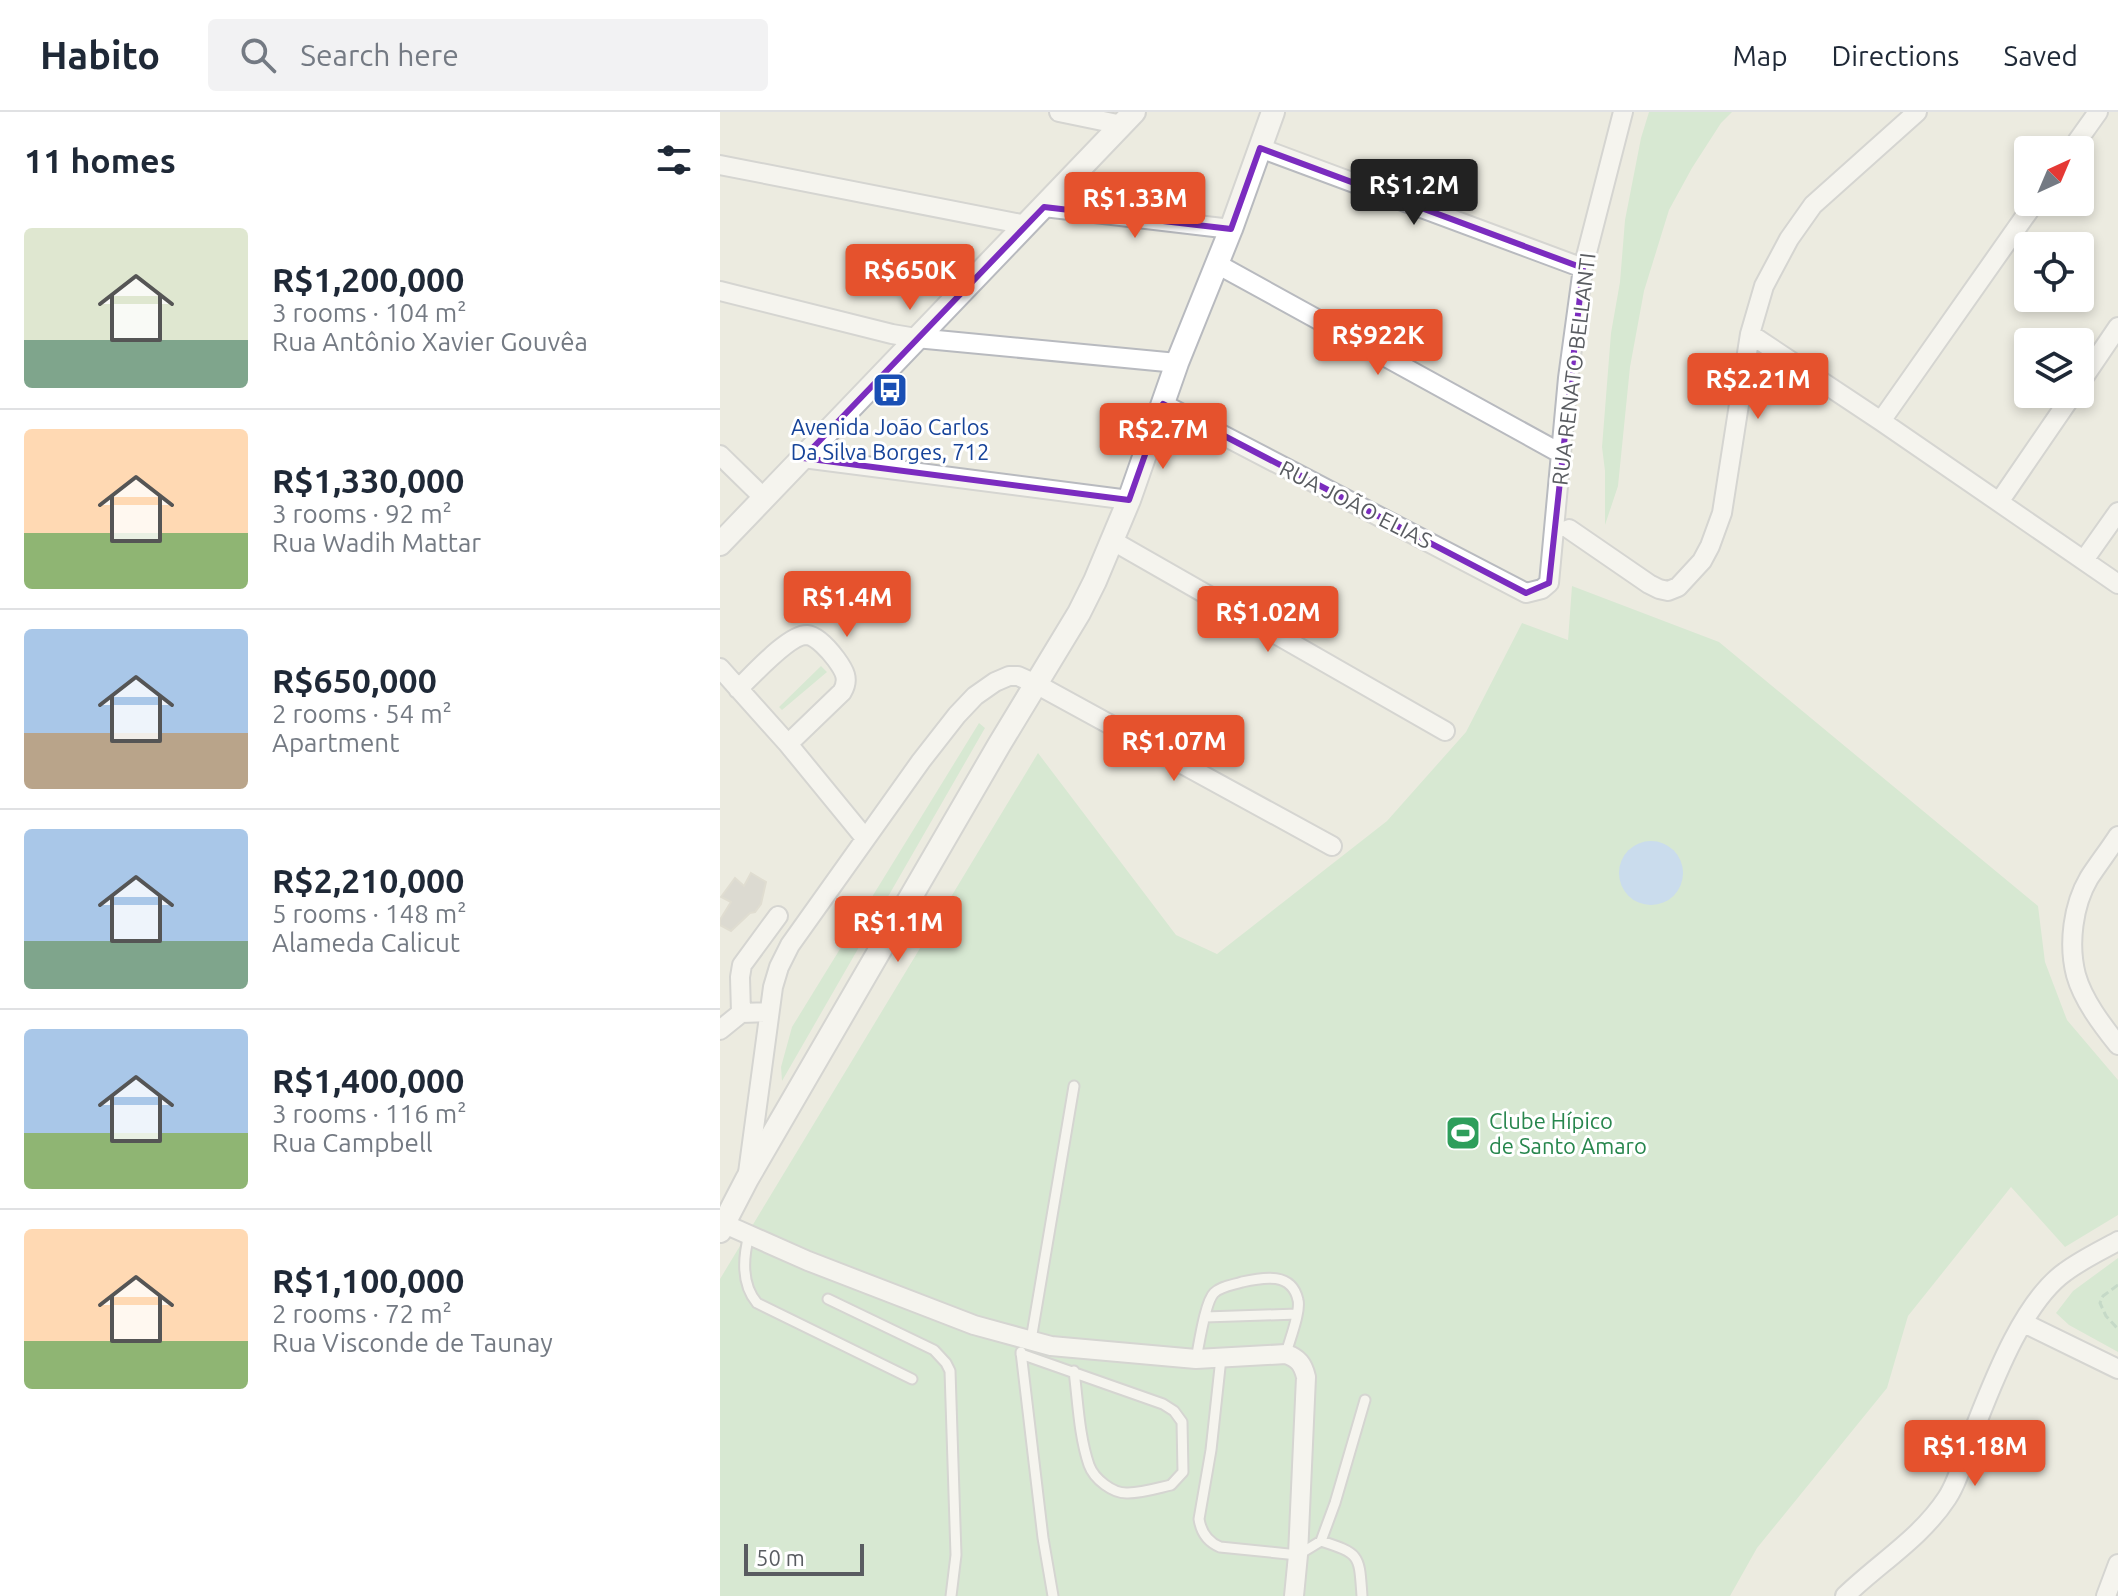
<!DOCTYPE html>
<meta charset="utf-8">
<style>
body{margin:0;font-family:Ubuntu,sans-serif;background:#f2f2f3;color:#1f2937;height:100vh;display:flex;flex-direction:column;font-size:30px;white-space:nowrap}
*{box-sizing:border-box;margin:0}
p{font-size:26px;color:#747a83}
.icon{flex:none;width:44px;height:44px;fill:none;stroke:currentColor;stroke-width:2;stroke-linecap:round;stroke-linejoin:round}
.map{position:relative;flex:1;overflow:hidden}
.panel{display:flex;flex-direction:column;background:#fff;width:720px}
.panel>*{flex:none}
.needle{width:52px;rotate:44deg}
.controls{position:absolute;left:1294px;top:24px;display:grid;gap:16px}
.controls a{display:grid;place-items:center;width:80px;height:80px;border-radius:8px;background:#fff;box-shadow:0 4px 12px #0003;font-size:40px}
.scale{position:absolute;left:24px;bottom:20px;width:120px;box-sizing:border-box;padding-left:8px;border:4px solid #595c61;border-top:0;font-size:22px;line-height:28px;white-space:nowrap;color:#595c61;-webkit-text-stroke:6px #fff;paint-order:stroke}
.price{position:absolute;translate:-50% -68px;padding:0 18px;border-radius:8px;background:#e5522d;color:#fff;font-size:26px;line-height:52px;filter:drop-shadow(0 2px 4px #0008)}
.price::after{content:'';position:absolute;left:50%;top:48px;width:24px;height:18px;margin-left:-12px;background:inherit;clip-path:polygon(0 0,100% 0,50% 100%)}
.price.on{background:#222;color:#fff}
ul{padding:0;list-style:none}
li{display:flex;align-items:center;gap:24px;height:200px;padding:0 24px}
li+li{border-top:2px solid #e0e1e3}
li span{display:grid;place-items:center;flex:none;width:224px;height:160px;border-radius:8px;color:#555}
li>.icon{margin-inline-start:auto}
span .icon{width:96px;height:96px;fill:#fffc;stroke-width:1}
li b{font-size:34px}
h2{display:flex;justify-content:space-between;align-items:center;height:96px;padding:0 24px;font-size:34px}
header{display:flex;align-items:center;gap:48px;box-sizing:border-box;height:112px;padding:0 40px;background:#fff;border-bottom:2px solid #e0e1e3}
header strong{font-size:38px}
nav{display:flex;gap:44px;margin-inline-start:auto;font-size:28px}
.search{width:560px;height:72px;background:#f2f2f3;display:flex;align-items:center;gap:20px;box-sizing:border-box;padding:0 28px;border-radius:8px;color:#747a83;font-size:30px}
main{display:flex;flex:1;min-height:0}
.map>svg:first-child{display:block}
.green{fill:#bde4c2}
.water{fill:#9fc9fd}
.building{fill:#c7c5be;stroke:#d0cdbf;stroke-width:2}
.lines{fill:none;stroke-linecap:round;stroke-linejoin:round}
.service-casing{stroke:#b8babf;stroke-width:13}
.minor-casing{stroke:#b8babf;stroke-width:22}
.tertiary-casing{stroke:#b8babf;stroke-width:26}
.path{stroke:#96c4a9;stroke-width:3;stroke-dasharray:8 4;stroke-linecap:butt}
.service{stroke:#fff;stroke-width:9}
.minor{stroke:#fff;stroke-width:18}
.tertiary{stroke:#fff;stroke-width:22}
.marked{fill:none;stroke:#7b2cbf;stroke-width:6;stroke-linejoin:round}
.labels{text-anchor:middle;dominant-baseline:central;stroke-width:6;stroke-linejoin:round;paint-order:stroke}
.street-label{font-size:22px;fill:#595c61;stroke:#fff}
.transit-label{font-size:22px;fill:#164399;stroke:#fff}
.leisure-label{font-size:22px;fill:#27864d;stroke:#fff;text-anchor:start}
</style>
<header>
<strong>Habito</strong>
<div class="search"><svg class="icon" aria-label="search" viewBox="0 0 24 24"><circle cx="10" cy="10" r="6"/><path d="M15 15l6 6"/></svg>Search here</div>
<nav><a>Map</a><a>Directions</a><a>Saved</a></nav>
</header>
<main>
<section class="panel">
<h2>11 homes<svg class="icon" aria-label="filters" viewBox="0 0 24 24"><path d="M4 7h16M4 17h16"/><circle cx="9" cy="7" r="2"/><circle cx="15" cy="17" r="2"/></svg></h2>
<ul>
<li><span style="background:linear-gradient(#dfe7d0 70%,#7fa58c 0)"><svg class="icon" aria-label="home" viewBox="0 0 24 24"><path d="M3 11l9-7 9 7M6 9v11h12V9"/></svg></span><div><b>R$1,200,000</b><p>3 rooms · 104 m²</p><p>Rua Antônio Xavier Gouvêa</p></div></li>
<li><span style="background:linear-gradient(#ffd9b3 65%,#8fb573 0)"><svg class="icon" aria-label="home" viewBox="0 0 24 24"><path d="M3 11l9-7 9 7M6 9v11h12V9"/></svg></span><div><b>R$1,330,000</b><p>3 rooms · 92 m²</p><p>Rua Wadih Mattar</p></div></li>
<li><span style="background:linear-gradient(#a9c7e8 65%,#b9a48a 0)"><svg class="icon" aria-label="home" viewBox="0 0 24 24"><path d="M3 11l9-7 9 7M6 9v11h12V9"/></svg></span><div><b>R$650,000</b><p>2 rooms · 54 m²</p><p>Apartment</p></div></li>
<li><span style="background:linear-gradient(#a9c7e8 70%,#7fa58c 0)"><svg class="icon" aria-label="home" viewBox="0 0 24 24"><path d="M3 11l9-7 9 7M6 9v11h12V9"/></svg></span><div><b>R$2,210,000</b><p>5 rooms · 148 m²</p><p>Alameda Calicut</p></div></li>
<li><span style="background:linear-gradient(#a9c7e8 65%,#8fb573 0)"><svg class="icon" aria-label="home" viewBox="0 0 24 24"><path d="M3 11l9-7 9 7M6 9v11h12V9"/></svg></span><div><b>R$1,400,000</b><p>3 rooms · 116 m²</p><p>Rua Campbell</p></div></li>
<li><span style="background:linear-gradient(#ffd9b3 70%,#8fb573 0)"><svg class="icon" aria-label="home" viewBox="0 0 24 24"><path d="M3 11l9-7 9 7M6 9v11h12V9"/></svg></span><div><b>R$1,100,000</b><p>2 rooms · 72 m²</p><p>Rua Visconde de Taunay</p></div></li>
</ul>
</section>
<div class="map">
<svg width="1398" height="1484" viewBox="0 0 1398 1484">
<rect width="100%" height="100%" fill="#ecebe0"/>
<path class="green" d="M929,0H1012L1001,11L972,56L949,98L924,179L910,255L898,374L885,413V359L882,335L891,221L900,170L905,108L921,26Z
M852,474L999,530L1318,794L1325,850L1347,908L1398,968V1103L1345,1135L1291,1075L1188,1204L1167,1276L1037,1436L1010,1484H0V1167L318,641L456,823L497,842L667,709L746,620L802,511L848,528Z
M101,554L107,560L62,598L59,595Z
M259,611L265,616L62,969L61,955L72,915Z
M1398,1146V1240L1349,1213L1336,1201L1353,1179Z"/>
<path class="water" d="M899 761a32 32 0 1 1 64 0a32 32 0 1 1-64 0Z"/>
<path class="building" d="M31,761L46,770L41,792L35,800L30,801L11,819L0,813V808L11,790L1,785L15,766L24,774Z"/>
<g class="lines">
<defs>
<path id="service" d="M29,1123C23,1146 21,1172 37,1191L192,1267
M108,1187L214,1238L226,1251L230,1259L236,1443L231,1484
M485,1205L577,1202
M311,1228L354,974
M301,1240L323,1426L333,1484
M301,1242L443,1292L454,1299L462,1310L463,1360L451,1373C438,1376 422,1381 408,1381C393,1382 374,1367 369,1353C359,1324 358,1290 354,1259
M501,1246L491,1338L479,1407C481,1420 488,1430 500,1435L578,1443L601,1429L615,1391L645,1288
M476,1247C479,1233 485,1190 494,1181C501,1174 513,1173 522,1170C544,1165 572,1160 578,1188C581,1200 569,1229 566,1242
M601,1429C641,1442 639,1443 642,1484"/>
<path id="minor" d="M339,0L402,13
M540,36L863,156
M1351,38L1378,0
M0,53L306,113
M324,95L511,117
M497,152L840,341
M0,179L172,222L196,226L457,251
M1030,222L1161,309L1398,472
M1360,271L1398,215
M443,292L806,481L822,477L829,471L848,266L863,156L903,0
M1161,309L1315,90
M0,343L44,386
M83,346L409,388
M1279,390L1353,282
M849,417L929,472L939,477L948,479L958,475L982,449L990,434L1002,401L1030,222L1044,174L1069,127L1093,93L1197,0
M393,429L725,619
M1364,448L1398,400
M0,556L68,632L145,726
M18,577C31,565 69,522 87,523C97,524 110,539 116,547C124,558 130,567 122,580L68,632
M1398,724C1389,738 1378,752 1369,766C1353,793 1348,832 1356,863C1363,888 1382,913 1398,933
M21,901L20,865L22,853L58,804
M0,918L21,901L49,900
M28,1061L53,875L59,855L70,833L201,649L237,603L255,584L275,570L289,564H298L316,572L612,734
M0,1110L88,1149L254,1213L331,1234L476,1247L566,1242C578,1246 583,1252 586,1265L578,1443L574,1484
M1304,1211L1398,1257
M1125,1484C1159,1451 1201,1426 1227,1386C1240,1366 1245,1340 1254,1318C1273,1270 1303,1190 1345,1160C1361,1148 1380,1139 1398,1129
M1386,1484L1398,1452"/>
<path id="tertiary" d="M0,432L414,0
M0,1119L27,1067L279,633L359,501L375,469L409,388L457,251L511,117L553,0"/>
</defs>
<use href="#service" class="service-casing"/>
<use href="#minor" class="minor-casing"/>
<use href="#tertiary" class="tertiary-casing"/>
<path class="path" d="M1398,1173L1383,1184L1380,1191L1386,1204L1398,1217"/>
<use href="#service" class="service"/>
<use href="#minor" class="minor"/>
<use href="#tertiary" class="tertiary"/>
</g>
<path d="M0 0H1398V1484H0ZM540,36L863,156L829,471L806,481L443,292L409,388L83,346L324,95L511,117Z" fill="#ecebe0" fill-opacity=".55" fill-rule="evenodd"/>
<path class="marked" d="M540,36L863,156L829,471L806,481L443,292L409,388L83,346L324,95L511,117Z"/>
<defs>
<symbol id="bus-square" viewBox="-11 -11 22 22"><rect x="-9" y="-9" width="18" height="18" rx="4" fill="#1a4fb4" stroke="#fff"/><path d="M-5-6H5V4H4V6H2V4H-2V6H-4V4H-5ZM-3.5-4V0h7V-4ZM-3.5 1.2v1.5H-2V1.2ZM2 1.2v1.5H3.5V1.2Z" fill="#fff"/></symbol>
<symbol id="stadium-square" viewBox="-11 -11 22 22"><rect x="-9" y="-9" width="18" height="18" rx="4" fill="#2e9e5b" stroke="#fff"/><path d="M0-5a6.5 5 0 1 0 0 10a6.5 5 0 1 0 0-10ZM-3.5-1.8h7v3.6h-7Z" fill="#fff"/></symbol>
</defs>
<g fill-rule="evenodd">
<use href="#bus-square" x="150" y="258" width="40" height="40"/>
<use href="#stadium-square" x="723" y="1001" width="40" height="40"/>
</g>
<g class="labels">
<g class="street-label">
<text transform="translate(853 257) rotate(-83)">RUA RENATO BELLANTI</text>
<text transform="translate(636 392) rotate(27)">RUA JOÃO ELIAS</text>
</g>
<g class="transit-label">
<text x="170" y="314">Avenida João Carlos<tspan x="170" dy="25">Da Silva Borges, 712</tspan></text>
</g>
<g class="leisure-label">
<text x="769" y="1008">Clube Hípico<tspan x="769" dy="25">de Santo Amaro</tspan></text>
</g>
</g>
</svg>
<div class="controls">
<a><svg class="needle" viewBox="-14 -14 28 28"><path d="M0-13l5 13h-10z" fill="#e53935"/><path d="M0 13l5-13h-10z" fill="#747a83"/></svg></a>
<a><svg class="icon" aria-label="locate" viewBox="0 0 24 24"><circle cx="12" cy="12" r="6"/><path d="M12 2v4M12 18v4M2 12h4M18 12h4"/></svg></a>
<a><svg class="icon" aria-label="layers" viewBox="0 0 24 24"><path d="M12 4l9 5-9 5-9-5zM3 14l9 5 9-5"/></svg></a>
</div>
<div class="scale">50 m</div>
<b class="price on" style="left:694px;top:115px">R$1.2M</b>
<b class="price" style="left:415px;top:128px">R$1.33M</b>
<b class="price" style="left:190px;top:200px">R$650K</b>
<b class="price" style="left:658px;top:265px">R$922K</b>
<b class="price" style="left:1038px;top:309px">R$2.21M</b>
<b class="price" style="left:443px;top:359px">R$2.7M</b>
<b class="price" style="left:127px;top:527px">R$1.4M</b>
<b class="price" style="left:548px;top:542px">R$1.02M</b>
<b class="price" style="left:454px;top:671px">R$1.07M</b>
<b class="price" style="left:178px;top:852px">R$1.1M</b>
<b class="price" style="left:1255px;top:1376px">R$1.18M</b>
</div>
</main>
